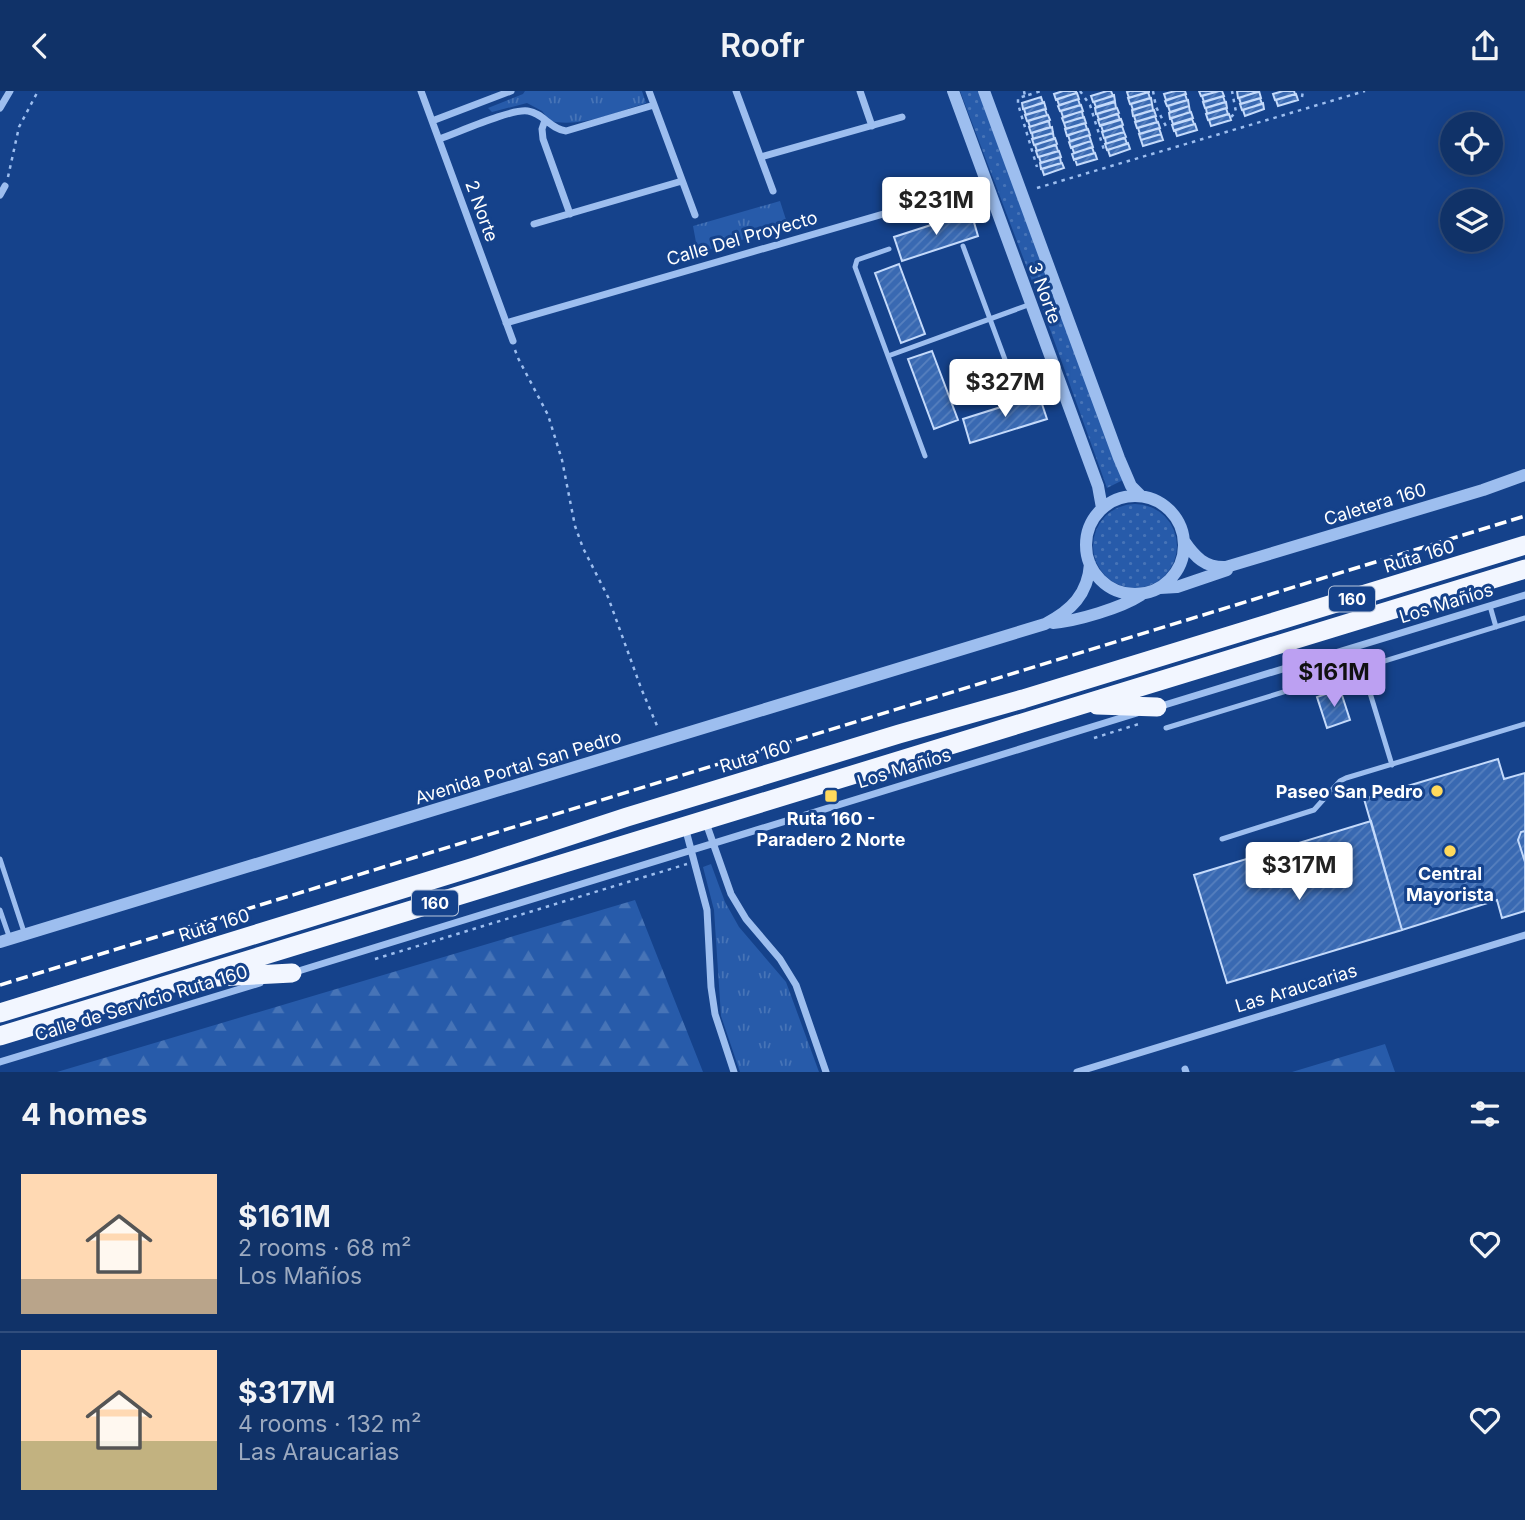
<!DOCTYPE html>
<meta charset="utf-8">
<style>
body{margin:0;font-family:Inter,sans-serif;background:#193a6e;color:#f1f3f6;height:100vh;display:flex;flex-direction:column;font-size:26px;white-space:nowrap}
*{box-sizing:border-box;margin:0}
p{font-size:23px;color:#9caac0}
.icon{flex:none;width:38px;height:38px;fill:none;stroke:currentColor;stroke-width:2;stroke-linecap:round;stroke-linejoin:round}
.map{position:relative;height:981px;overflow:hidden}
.side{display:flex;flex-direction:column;background:#103268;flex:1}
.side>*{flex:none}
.fabs{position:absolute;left:1440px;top:21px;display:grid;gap:14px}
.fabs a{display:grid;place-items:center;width:63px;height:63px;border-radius:50%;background:#103268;box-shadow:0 4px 18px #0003,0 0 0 2px #304d7c;font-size:35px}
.price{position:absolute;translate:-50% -60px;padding:0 16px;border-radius:7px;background:#fff;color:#222;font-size:23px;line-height:46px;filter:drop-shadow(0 2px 4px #0008)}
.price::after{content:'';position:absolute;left:50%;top:42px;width:21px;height:16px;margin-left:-10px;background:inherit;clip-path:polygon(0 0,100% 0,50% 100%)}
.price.selected{background:#bca0f2;color:#111}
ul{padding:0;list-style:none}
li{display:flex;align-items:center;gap:21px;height:175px;padding:0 21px}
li+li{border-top:2px solid #304d7c}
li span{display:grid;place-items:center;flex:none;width:196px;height:140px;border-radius:0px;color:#555}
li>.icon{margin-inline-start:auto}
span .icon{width:84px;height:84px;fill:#fffc;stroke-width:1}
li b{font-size:30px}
h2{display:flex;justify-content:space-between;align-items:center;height:84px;padding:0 21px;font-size:30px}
header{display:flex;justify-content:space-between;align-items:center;height:91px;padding:0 21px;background:#103268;font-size:32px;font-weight:600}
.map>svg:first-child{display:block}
.grass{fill:url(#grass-dots)}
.forest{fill:url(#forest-firs)}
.park{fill:url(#park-tufts)}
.building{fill:url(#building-hatch);stroke:#c4dafb;stroke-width:2}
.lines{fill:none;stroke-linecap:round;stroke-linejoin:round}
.path{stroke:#9dbeef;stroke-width:2.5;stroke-dasharray:3.5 5;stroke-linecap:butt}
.service{stroke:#9dbeef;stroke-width:5}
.minor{stroke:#9dbeef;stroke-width:7}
.tertiary{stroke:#9dbeef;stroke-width:12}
.trunk{stroke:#f2f6ff;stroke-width:19}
.rail{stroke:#fff;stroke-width:3.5;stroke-dasharray:12 5;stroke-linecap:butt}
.poi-dot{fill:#ffd95c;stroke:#15428b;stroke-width:2.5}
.labels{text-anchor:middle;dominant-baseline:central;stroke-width:6;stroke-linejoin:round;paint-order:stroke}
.shield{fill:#15428b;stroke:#b9c6dc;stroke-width:2}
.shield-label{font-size:16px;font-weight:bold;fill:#fff}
.street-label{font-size:18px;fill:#fff;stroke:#15428b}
.poi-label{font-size:18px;font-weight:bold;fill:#fff;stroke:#15428b}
</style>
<header><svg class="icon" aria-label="back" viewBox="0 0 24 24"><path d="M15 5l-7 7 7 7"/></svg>Roofr<svg class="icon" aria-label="share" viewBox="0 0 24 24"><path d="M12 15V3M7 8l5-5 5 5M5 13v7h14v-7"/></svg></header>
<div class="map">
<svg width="1525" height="981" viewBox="0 0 1525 981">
<defs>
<pattern id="grass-dots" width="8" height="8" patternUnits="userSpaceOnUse" patternTransform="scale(1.75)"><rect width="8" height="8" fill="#275baa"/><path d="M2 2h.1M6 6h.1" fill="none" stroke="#4774b7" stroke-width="1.8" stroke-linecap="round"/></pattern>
<pattern id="forest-firs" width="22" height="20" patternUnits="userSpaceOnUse" patternTransform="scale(1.75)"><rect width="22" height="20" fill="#275baa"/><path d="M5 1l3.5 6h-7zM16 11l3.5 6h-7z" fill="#4774b7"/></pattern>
<pattern id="park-tufts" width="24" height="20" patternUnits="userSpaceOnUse" patternTransform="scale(1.75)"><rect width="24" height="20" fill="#275baa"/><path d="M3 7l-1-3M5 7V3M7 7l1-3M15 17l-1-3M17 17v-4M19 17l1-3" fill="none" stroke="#4774b7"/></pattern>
<pattern id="building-hatch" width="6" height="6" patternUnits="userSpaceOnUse" patternTransform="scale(1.75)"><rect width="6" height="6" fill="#3969b2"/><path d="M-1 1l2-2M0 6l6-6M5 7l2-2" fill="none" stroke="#5780be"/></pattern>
</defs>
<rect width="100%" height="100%" fill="#15428b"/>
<path class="grass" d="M960,0H978L1123,389L1107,397L1046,227Z
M1093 455a42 42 0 1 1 84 0a42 42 0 1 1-84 0Z"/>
<path class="forest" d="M635,809L703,981H57Z
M1385,953L1395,981H1292Z"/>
<path class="park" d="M525,0H642L646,12C617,21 580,37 550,30L542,20L527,12L492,21L488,17L523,3Z
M780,110L788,135L698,162L693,135Z
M711,773L725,811L739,836L786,891L819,981H740L721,925L714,819L703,776Z"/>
<path class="building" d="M1063,0H1076V2L1056,9L1054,3Z
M1107,0H1111L1113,5L1093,11L1091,5Z
M1130,0H1149V1L1129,7L1127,1Z
M1175,0H1185L1186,3L1166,9L1164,3Z
M1199,0H1219L1201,5Z
M1219,0H1222L1224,5L1204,11L1202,5Z
M1237,0H1258V1L1238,7Z
M1259,0L1261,7L1241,13L1239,7Z
M1283,0H1294L1295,3L1275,9L1273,3Z
M1148,1L1150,7L1130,13L1128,7Z
M1077,2L1079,8L1059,14L1057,8Z
M1185,3L1187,9L1167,15L1165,10Z
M1296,3L1298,9L1278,15L1276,9Z
M1114,4L1115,10L1096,16L1094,11Z
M1223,5L1225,11L1205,17L1203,11Z
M1041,6L1043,12L1023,18L1022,12Z
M1151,7L1152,13L1133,19L1131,13Z
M1260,7L1262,13L1242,19L1240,13Z
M1078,8L1080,14L1060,20L1058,15Z
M1188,9L1189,15L1170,21L1168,15Z
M1044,11L1046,18L1026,24L1024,18Z
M1115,11L1116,17L1096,23L1095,17Z
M1226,11L1227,17L1207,23L1206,17Z
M1263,12L1264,18L1245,25L1243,19Z
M1152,13L1153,19L1133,25L1132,19Z
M1081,14L1083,20L1063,26L1061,20Z
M1189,15L1190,21L1170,28L1169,22Z
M1117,17L1119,22L1099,29L1097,23Z
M1226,17L1228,23L1208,29L1206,23Z
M1045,18L1047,24L1027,30L1025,24Z
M1154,19L1156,25L1136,31L1134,25Z
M1082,20L1083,26L1064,32L1062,27Z
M1191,21L1193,27L1173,33L1171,27Z
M1118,23L1120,29L1100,35L1098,29Z
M1229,23L1231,29L1211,35L1209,29Z
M1048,24L1050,29L1030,36L1028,30Z
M1155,25L1157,31L1137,37L1135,31Z
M1084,26L1086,32L1066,38L1064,32Z
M1121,28L1123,34L1103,41L1101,34Z
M1192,28L1194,33L1174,40L1172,34Z
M1049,30L1050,36L1031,42L1029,36Z
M1158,31L1160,37L1140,43L1138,37Z
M1085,32L1087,38L1067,45L1065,38Z
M1195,33L1197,39L1177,45L1175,39Z
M1122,35L1124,41L1104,47L1102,41Z
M1052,36L1053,42L1033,48L1032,42Z
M1159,37L1161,43L1141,49L1139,43Z
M1088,38L1090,44L1070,50L1068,44Z
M1124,41L1126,46L1106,53L1105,47Z
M1053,42L1054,48L1034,54L1032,48Z
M1161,43L1163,49L1143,55L1141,49Z
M1089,44L1091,50L1071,57L1069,51Z
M1055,47L1057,53L1037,60L1035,54Z
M1125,47L1127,53L1107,59L1105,53Z
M1091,50L1093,56L1074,62L1072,56Z
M1128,52L1130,58L1110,65L1108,59Z
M1056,54L1058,60L1038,66L1036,60Z
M1092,56L1094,62L1074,69L1072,63Z
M1059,60L1061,66L1041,72L1039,66Z
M1095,62L1097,68L1077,74L1075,68Z
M1060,66L1061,72L1041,78L1040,72Z
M1062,72L1064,77L1044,84L1042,78Z
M971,121L978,145L902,170L894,146Z
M899,173L925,243L901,252L875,182Z
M932,260L958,329L934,338L908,268Z
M1039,304L1047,328L970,352L963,328Z
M1340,598L1350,629L1327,637L1317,606Z
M1498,668L1504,688L1525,682V740L1521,741L1518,749L1525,771V820L1502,827L1497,809L1402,839L1364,708Z
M1371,730L1402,839L1227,892L1194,784Z
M1525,740V771L1518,749L1521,741Z"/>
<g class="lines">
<path class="path" d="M1024,0L1025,5L1041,0
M1080,0L1090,14L1104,59
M1153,0L1156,16L1168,39
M1025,5L1018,7V13L1037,76
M1302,6L1303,0
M1231,26L1236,21L1232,0
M8,86L19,36L38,0
M1037,97L1365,0
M515,259L518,267L548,324L562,369L575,435L583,457L608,506L641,597L658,637
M1094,647L1142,632
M375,868L687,773"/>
<path class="service" d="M963,155L1017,301
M889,158L857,169L855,176L925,365
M888,265L1031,213
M1490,515L1496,536
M1356,556L1392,674
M1166,637L1525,527
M1222,748L1314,719L1340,690L1346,687L1525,633
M0,768L24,841
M0,819L10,848"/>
<path class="minor" d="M421,0L513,250
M649,0L695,124
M736,0L773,100
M860,0L872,35
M0,17L10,0
M545,29L542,38L543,48L570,123
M432,30L511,0
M439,48C457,42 512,17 528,20C543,22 550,38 566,40L654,14
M761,66L902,26
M0,104L5,95
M534,133L682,90
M506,232L987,93
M1158,616L1525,504
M705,729L731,803L746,828L780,868L796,894L826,981
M685,736L707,819L711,896L715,923L734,981
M292,882L1137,622
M0,971L260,892
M1185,978L1186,981
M1077,981L1525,844"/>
<path class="tertiary" d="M953,0L1098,395L1102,417
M984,0L1119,367L1131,395L1141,405
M1086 454a49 49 0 1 1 98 0a49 49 0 1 1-98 0Z
M1184,450C1195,466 1205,477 1226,476L1483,399L1525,384
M1160,497L1177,496L1227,479
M1053,532C1077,530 1121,517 1141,504
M0,851L1045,533C1071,520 1088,503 1090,473"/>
<path class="trunk" d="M1097,614L1157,616
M217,886L292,882
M0,922L474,776L627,726L899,643L1023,608L1525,454
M0,945L1525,478"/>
<path class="rail" d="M0,894L1525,425"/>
</g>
<g class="poi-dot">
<circle cx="1437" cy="700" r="7"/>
<rect x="824" y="698" width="14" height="14" rx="3.5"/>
<circle cx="1450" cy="760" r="7"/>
</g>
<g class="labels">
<g class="shield">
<rect x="1329" y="495.5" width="46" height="25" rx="5"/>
<rect x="412" y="799.5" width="46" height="25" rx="5"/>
</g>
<g class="shield-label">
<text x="1352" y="508">160</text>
<text x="435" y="812">160</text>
</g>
<g class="street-label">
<text transform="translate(482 120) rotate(70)">2 Norte</text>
<text transform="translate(742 147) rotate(-16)">Calle Del Proyecto</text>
<text transform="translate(1045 202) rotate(70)">3 Norte</text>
<text transform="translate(1375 413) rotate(-17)">Caletera 160</text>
<text transform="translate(1419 465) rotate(-17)">Ruta 160</text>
<text transform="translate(1446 512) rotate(-17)">Los Mañíos</text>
<text transform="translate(755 665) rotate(-17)">Ruta 160</text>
<text transform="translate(518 676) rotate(-17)">Avenida Portal San Pedro</text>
<text transform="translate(904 677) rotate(-17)">Los Mañíos</text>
<text transform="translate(214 834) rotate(-17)">Ruta 160</text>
<text transform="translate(1296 897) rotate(-17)">Las Araucarias</text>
<text transform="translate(141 912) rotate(-17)">Calle de Servicio Ruta 160</text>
</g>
<g class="poi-label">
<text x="1423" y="700" text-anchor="end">Paseo San Pedro</text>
<text x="831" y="727">Ruta 160 -<tspan x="831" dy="21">Paradero 2 Norte</tspan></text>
<text x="1450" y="782">Central<tspan x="1450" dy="21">Mayorista</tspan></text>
</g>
</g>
</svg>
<div class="fabs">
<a><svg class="icon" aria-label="locate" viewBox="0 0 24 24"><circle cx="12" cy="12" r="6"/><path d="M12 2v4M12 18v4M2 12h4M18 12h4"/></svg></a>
<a><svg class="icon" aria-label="layers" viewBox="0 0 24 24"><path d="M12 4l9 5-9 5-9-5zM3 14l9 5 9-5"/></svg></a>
</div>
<b class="price" style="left:936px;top:146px">$231M</b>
<b class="price" style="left:1005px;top:328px">$327M</b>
<b class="price selected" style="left:1334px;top:618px">$161M</b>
<b class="price" style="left:1299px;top:811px">$317M</b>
</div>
<section class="side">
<h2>4 homes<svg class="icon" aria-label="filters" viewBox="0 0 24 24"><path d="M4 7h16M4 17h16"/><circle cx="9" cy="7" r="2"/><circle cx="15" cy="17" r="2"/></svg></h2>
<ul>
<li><span style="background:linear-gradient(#ffd9b3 75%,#b9a48a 0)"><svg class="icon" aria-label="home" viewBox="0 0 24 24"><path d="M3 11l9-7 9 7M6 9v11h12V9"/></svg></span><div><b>$161M</b><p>2 rooms · 68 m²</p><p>Los Mañíos</p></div><svg class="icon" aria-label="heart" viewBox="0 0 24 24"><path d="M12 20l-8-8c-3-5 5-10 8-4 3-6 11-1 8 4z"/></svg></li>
<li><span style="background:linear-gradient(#ffd9b3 65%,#c2b280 0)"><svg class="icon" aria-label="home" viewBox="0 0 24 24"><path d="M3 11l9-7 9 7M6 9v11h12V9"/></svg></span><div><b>$317M</b><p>4 rooms · 132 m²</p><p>Las Araucarias</p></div><svg class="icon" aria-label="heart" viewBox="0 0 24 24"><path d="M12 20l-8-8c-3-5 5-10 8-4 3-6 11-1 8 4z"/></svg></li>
</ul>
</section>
